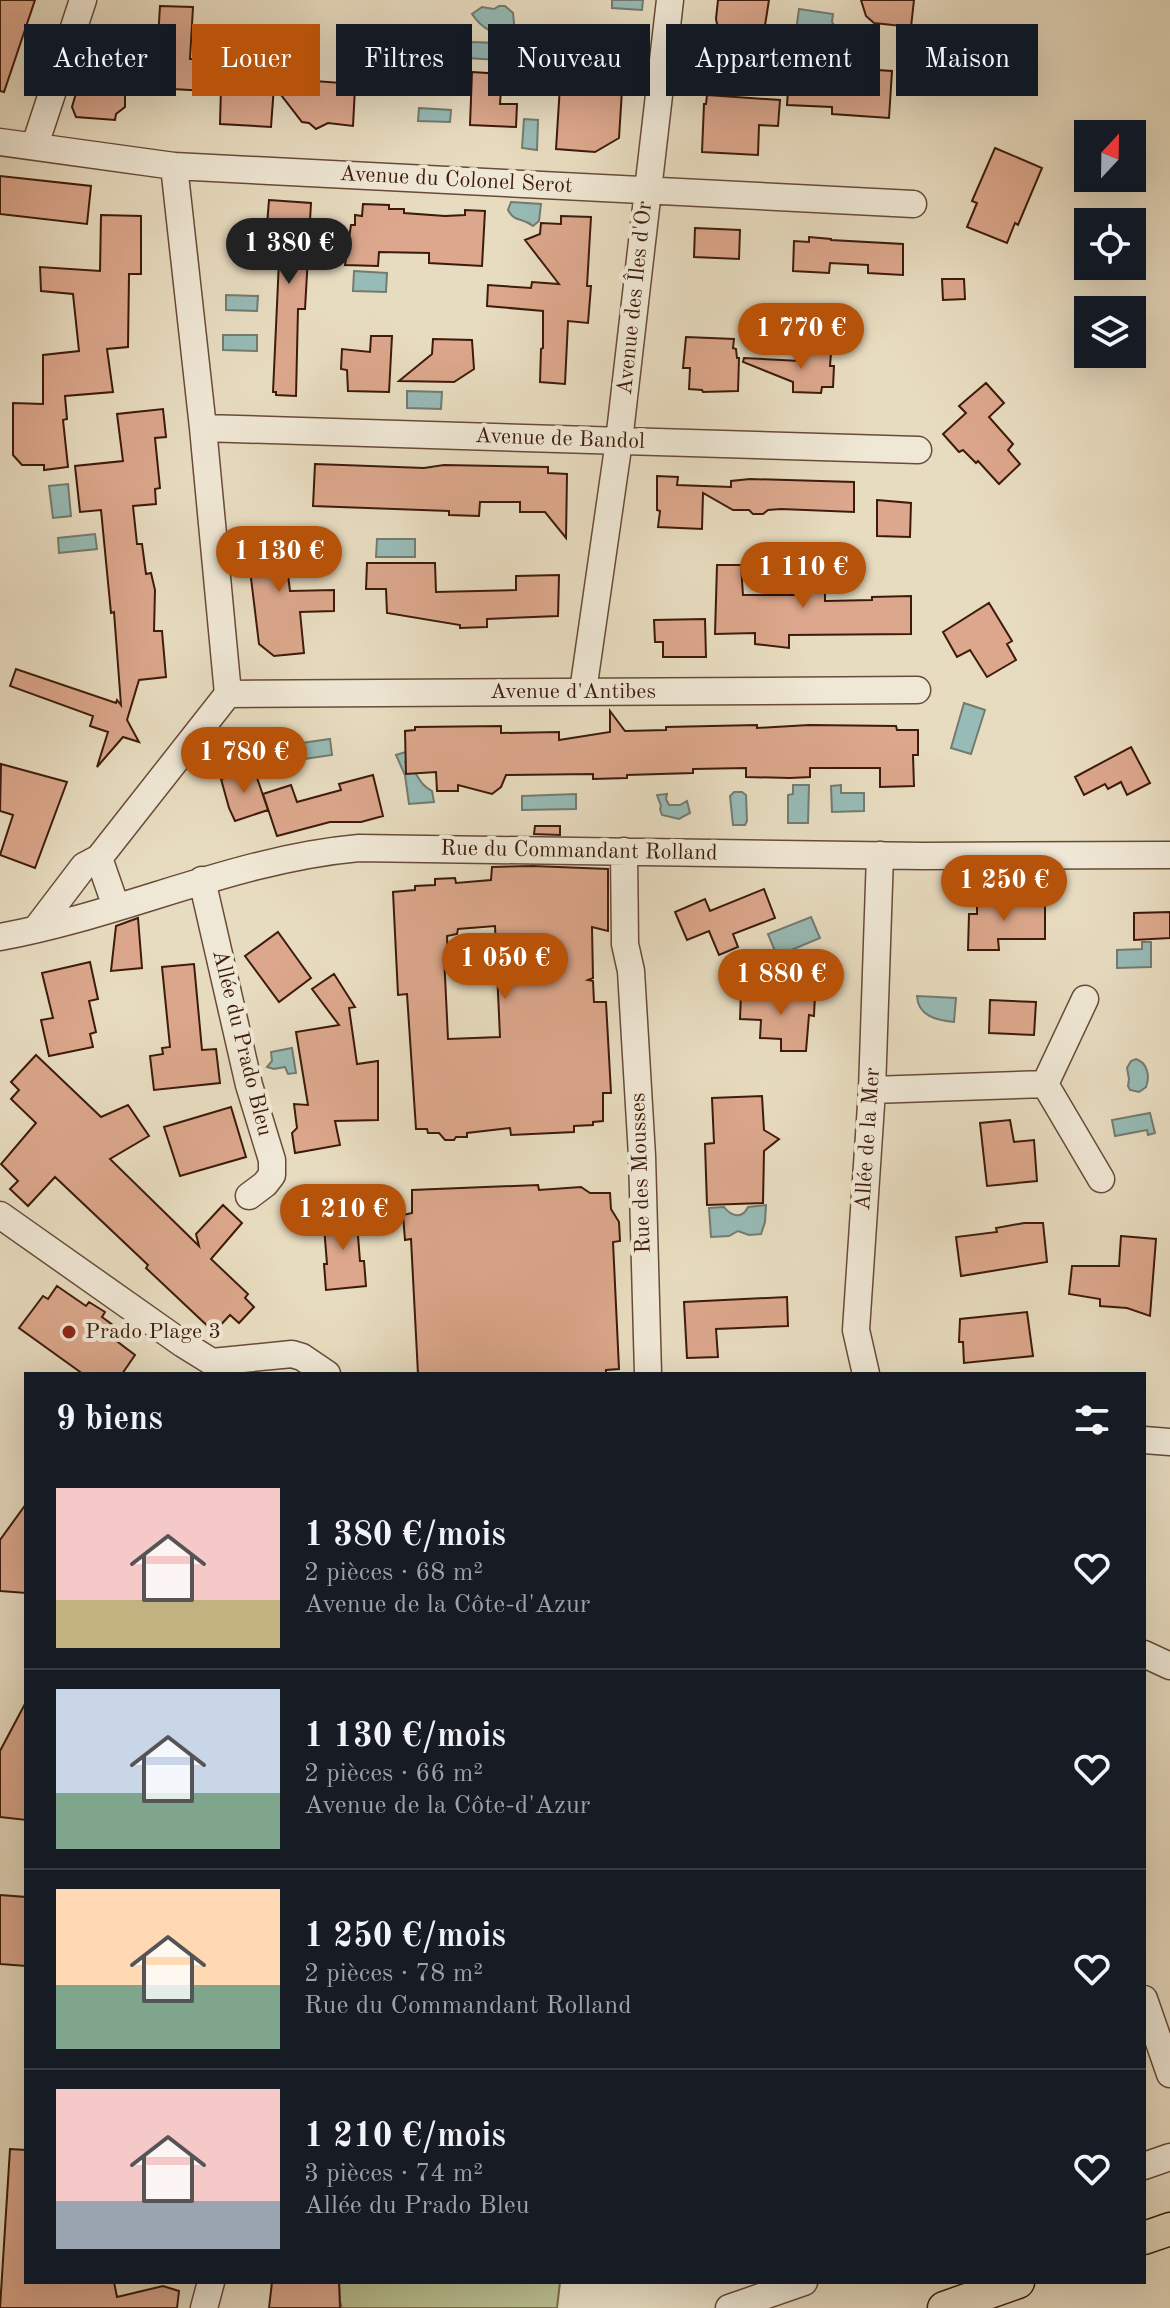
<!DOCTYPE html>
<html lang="fr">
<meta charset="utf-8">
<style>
body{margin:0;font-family:"Old Standard TT",serif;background:#20242c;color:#f1f3f6;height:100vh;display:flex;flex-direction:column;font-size:30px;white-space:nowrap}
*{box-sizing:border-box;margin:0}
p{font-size:26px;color:#9ea1a6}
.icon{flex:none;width:44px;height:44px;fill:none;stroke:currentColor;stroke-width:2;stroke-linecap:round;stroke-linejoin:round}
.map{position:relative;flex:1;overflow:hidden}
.panel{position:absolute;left:24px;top:1372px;width:1122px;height:912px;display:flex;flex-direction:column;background:#171b24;border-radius:0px;box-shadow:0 8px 32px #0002}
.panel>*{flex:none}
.top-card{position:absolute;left:24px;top:24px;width:1122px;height:72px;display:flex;gap:16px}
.needle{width:52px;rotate:22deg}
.controls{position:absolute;left:1074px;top:120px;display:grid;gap:16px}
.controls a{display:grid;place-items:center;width:72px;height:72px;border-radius:0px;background:#171b24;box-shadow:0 8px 32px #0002;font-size:40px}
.price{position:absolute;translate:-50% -68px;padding:0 18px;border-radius:28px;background:#b45309;color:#fff;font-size:26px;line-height:52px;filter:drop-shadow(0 2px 4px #0008)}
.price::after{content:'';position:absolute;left:50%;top:48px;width:24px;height:18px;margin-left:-12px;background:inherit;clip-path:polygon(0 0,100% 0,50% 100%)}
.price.active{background:#222;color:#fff}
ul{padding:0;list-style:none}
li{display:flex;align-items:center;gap:24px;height:200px;padding:0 32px}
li+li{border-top:2px solid #363941}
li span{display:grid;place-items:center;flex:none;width:224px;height:160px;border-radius:0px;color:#555}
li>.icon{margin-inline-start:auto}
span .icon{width:96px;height:96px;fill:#fffc;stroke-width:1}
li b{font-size:34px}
h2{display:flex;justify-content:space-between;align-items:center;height:96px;padding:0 32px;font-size:34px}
.pill{padding:0 28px;border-radius:0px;background:#171b24;box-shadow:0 8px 32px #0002;font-size:28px;line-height:72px}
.pill.active{background:#b45309;color:#fff}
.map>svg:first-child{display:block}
.green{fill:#bbbf8f;stroke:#7c6d4c;stroke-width:2}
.water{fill:#97bbb6;stroke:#737b71;stroke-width:2}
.building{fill:#dca78c;stroke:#3d1b0a;stroke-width:2;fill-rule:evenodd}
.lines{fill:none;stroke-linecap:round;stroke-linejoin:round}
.minor-casing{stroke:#684b38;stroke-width:29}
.major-casing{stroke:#3d1b0a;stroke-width:35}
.minor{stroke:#f0e8d6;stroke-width:26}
.major{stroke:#e8dcc0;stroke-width:32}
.poi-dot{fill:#8f2418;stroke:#f0e8d6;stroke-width:3}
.labels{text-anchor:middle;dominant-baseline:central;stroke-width:8;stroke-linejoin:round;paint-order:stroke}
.street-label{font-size:22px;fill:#3d1b0a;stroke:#f0e8d6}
.poi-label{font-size:22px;fill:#3d1b0a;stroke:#f0e8d6;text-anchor:start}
</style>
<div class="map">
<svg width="1170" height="2308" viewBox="0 0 1170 2308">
<rect width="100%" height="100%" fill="#e8dcc0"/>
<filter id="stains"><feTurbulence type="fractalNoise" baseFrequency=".0025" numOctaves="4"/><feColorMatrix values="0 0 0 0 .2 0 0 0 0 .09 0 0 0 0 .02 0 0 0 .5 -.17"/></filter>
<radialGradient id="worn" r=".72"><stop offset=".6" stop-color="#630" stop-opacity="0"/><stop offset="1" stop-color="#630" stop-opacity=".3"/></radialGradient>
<path class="green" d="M339,2282H560L557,2308H342L340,2301Z"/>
<path class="water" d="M612,0H643L642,10L612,8Z
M499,6H505L513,13L515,33L512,35C494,35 482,29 472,14L482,7L494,9Z
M799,9L833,14L832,22L837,29L850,32L848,44L795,38Z
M469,42L500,43L498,60L468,58Z
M682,74L716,77L714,91L702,89L701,93L680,92Z
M419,108L451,110L450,122L418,121Z
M524,119L538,120L537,150L522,148Z
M511,202L541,204L539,221L533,226C522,217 515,223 508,210Z
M354,271L387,273L386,292L353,291Z
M226,295L258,296L257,311L226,310Z
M223,335H257V351L223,350Z
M407,391L442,392L441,409L407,408Z
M68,484L71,516L53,518L49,486Z
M95,534L97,549L59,553L58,538Z
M377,539H415V557H376Z
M964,703L985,710L971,754L951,748Z
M330,739L332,755L290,761L287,745Z
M406,752L409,755L405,762C408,768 413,769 416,774C421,782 423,786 432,791L434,802L409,804L405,775L396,755Z
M793,785H809L808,823H788V795L793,794Z
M841,785V793H864V811L832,812L831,786Z
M734,792H742L746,795L747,821L745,825H733L730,796Z
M576,794V809L522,810V796Z
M667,794L666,799L669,805H680L687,801L690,813L679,819L662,815L660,809L661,806L657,795Z
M811,917L820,938L777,956L768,934Z
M1142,942H1151V967L1117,968V950L1142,949Z
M917,996L956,998L954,1022C936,1020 918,1016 917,996Z
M292,1048L296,1073L288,1074L285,1067L274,1069L267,1067L272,1061L271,1052Z
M1136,1059C1148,1063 1150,1077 1146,1087L1139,1092L1130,1090L1128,1086L1129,1079L1127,1068L1131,1061Z
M1150,1113L1155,1133L1148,1135L1147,1130L1115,1136L1112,1120Z
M766,1205L765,1222L761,1234L749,1235L738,1231L729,1236L711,1237L709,1208L724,1207C731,1216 742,1220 748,1207Z"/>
<path class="building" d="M0,0H35L4,92L0,91Z
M718,0H769L763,38L742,36V33L722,28L717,24L716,19Z
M861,0H914L911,27L874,23L866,16Z
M160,6L193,7L190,59H209L207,91L155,88Z
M597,28L625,33L622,53L628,55L626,74H623L619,138L595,152L556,149L561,70L551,67V64L540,62L545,29L595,37Z
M90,31L95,32L89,81L125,84V107L116,114L115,120L76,117L72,107L77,90L71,88Z
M358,40L446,46L444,89L376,86V90L355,88L353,126L328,123L316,129L309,123L302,122L274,86L271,127L220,124L221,88L254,90V84L287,86V79L355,84Z
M790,61L832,63V67L892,71L889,118L832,114V107L787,105Z
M472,72L502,74L500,104H517L516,127L470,125Z
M707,95L780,100L778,126L759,125L758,155L702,152L704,104H706Z
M995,148L1042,168L1018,225L1015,223L1007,243L967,227L977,203L972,201Z
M0,176L91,186L87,224L0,214Z
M269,200L311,203L305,309H298L296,396L276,395V392H273L280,239L266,238Z
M363,204L389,205V209H404V213L445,216L465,215V210L485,211L482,266L429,263V253L379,252L378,266L345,265L351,225H355V215L362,216Z
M101,215L141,216V274H129L128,347L107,349L113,392L65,396L67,419L63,420L68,467L44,470V465H22L13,455V403L43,404V355L79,351L73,294L41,291L40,267L100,271Z
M561,216L591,217L587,286H591L588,323L568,321L565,384L540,382L541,349L543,348V311L487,306L488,285L531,288L532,282L559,284L525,240L540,234L541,223L561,224Z
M695,228L740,230L739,259L694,257Z
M809,237L831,239V240L903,244V275L868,273V265L830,263L829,273L793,271L794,241L809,242Z
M942,279H964L965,299L943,300Z
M371,336H392L389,392L348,391L347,370L341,369L342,349L370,352Z
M686,337L734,339L733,348L736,349L737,358H739L738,391L703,392L702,390L689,389L690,368H683Z
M433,339L472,340L474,369L454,382L399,381L432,354Z
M801,352L831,353L830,366H834L833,387H822L821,393L793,392V382L743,362L744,358L800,361Z
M986,383L1004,403L989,417L1013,444L1008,450L1020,464L999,484L978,461L976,463L963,450L959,452L943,434L966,413L959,406Z
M163,409L166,437L155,438L160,488L155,489L156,504L133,506L137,544H142L146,574L151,573L155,590L154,631H162L166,677L139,680L127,720L139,742L123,737L97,767L108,732L90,726L93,716L10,686L16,669L116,703L117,700L121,705L114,612L111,613L101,510L80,512L75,466L123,461L117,414Z
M315,464L424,468L444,465L548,467V473L567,474L566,538L545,512H520V502H480L479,516L449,515V511L313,506Z
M657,476L678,477L677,485L731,487V481L750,479L854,482V512L781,509L768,510L763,514H753L749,510H733L703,493L702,529L658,527L660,511L657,510Z
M877,500L911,503L910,537L877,536Z
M282,528L290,591L334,590V611L300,612L304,653L274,656L259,644L250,570H247L242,532Z
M367,563H435L436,592L516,590V576L559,575L558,616L487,619V627L460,628V625L387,613L386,589H366Z
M717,565H741L743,595H794V567L825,568V601L872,600V597L911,596V634L789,635V648L755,644V633L715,634Z
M989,603L1012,641L1007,644L1016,660L987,677L970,650L957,657L943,632Z
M705,619L706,657H663V642H655L654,620Z
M610,711L625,731L666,730V727L757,725V728L809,725L896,726L897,730H918V755H913L914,786L880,787V768H810V777L790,778L746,777V768L693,769V773L627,775V778L593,779V774L506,775L501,787L492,794L458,785V791H437L436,772L406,774L405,731L415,730V727L501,726V733L559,732V740L610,732Z
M1131,747L1150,783L1127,795L1121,782L1108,789L1105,784L1084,795L1075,777Z
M1,764L67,782L35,868L0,855L13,815L0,811Z
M254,769L268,810L235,821L229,808L221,779Z
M373,775L383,816L361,822H330L277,836L263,794L291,785L297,802L341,790L339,784Z
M535,826H560V835L534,834Z
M533,866L608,869V931L592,927L593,978L588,980L593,981L594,1002H606L611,1093H603V1121L593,1122V1125L574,1126V1132L511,1135L510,1128L467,1133V1137H456L454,1140H445L439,1133H428L427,1129H416L407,994L398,995L393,892L415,890V886L435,885V879L455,878L456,883L491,880L492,867ZM495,926L500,1037L448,1039L444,955H448L447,936L457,934L458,929Z
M764,889L775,918L733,934L738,947L719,955L709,931L687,940L675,912L705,899L710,911Z
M977,896L998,897L999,904L1045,905V939H998L999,950H968L969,914H977Z
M1170,912V938L1134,940V913Z
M138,918L142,968L111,971L116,926Z
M278,932L311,978L279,1002L245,956Z
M90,962L98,999L89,1001L96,1032L90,1034L93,1047L49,1056L41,1020L53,1018L42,973Z
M194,964L202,1050L216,1049L220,1083L154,1090L150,1056L163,1054L162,1048L170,1047L162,967Z
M334,974L355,1007L349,1008L357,1064L378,1061V1120L335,1121L340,1145L295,1153L292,1133L297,1128L294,1104L308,1105L296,1032L339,1025L312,989Z
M741,993L815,994L814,1016L809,1015L806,1051H781V1039L760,1038L761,1020L740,1019Z
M990,1000L1036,1002L1034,1035L989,1033Z
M36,1055L101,1117L128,1105L149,1136L110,1159L199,1246L196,1234L223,1205L242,1223L211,1259L248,1294L245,1298L254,1307L239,1323L230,1315L214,1332L146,1268L148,1265L55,1177L28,1206L10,1189L18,1181L1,1164L36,1123L11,1099L19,1090L11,1082Z
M762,1096L764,1130L779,1139L764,1151L763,1203L707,1205L705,1144L714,1143L712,1098Z
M231,1107L246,1157L180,1176L164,1127Z
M1010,1120L1014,1142L1034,1140L1037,1181L987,1186L980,1123Z
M538,1185L539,1190L581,1187L590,1193H610L611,1209L619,1222L620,1241L613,1242L619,1369L606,1370V1374H418L411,1239L405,1240L403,1215L412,1213V1190Z
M356,1211L360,1261H364L366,1286L326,1290L324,1264H327L323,1214Z
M1024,1223H1043L1047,1262L961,1276L956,1237L997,1232L996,1228Z
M1121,1236L1156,1239L1150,1316L1127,1308L1100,1306V1299L1069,1294L1072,1266H1119Z
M57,1286L86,1306L89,1302L105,1312L102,1317L121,1331L114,1339L135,1355L122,1374H83L19,1328L43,1296L48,1299Z
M787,1297L788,1326L716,1329L718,1357L687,1358L684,1302Z
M1027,1312L1033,1356L964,1363L963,1342H959L960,1319Z
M26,1504V1593L0,1591V1540Z
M26,1702V1820L0,1817V1751Z
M0,1895L26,1897V1966L0,1964Z
M10,2149L26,2150V2282H114L117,2297L163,2286L179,2291L177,2308H0Z
M272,2282H339L340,2308H269Z"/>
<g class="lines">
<defs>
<path id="minor" d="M0,142L174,166L913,204
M35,145L83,0
M203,428L918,450
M583,691L619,441L670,0
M228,694L917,690
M624,851L625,944L631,971L642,1156L648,1374
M99,858L116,907
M202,880L249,1085L272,1160V1175L265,1184L249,1196
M36,929L84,866L99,858L228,694L203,428L174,166
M0,937C122,915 235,859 359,848L923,856L1170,855
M1045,1084L1085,999
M872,1090L1045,1084L1101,1179
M0,1215L183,1344L212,1362L292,1354L302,1357L327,1374
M866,1374L856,1330L872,1090L880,855
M1144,1440L1170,1442
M1144,1654L1170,1666
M1144,1999L1170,2074
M1144,2166L1170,2157
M204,2308L211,2282
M729,2308L804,2282"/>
<path id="major" d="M1144,2238L1170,2229
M944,2308L1018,2282"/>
</defs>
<use href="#minor" class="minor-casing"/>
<use href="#major" class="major-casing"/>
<use href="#minor" class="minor"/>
<use href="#major" class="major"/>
</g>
<circle class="poi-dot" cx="69" cy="1332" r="8"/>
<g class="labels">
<g class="street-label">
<text transform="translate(456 180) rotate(3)">Avenue du Colonel Serot</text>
<text transform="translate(635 298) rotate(-84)">Avenue des Îles d'Or</text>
<text transform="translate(560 439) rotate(2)">Avenue de Bandol</text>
<text x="573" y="692">Avenue d'Antibes</text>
<text transform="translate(579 851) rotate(1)">Rue du Commandant Rolland</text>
<text transform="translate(242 1043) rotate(76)">Allée du Prado Bleu</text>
<text transform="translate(868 1139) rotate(-86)">Allée de la Mer</text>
<text transform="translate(641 1173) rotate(-92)">Rue des Mousses</text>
</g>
<g class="poi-label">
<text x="85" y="1332">Prado Plage 3</text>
</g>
</g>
<rect width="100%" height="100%" filter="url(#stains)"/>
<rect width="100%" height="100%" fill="url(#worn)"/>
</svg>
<div class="controls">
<a><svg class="needle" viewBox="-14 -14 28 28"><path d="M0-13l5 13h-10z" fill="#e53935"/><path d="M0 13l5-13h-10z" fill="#9ea1a6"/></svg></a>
<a><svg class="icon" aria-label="locate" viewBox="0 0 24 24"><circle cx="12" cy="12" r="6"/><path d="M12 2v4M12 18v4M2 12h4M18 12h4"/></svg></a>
<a><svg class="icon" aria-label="layers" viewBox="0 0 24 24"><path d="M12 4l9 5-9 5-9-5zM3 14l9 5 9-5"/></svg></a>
</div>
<b class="price active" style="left:289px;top:286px">1 380 €</b>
<b class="price" style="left:801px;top:371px">1 770 €</b>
<b class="price" style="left:279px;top:594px">1 130 €</b>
<b class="price" style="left:803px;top:610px">1 110 €</b>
<b class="price" style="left:244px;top:795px">1 780 €</b>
<b class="price" style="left:1004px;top:923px">1 250 €</b>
<b class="price" style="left:505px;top:1001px">1 050 €</b>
<b class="price" style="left:781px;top:1017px">1 880 €</b>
<b class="price" style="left:343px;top:1252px">1 210 €</b>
<div class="top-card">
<a class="pill">Acheter</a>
<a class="pill active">Louer</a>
<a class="pill">Filtres</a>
<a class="pill">Nouveau</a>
<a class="pill">Appartement</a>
<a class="pill">Maison</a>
</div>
<section class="panel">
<h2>9 biens<svg class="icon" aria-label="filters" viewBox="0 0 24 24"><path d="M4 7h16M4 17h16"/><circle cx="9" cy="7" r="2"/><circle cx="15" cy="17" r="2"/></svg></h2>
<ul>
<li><span style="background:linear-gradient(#f6c9c9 70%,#c2b280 0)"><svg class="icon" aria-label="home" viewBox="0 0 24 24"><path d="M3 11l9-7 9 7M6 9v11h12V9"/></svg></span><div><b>1 380 €/mois</b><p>2 pièces · 68 m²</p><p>Avenue de la Côte-d'Azur</p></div><svg class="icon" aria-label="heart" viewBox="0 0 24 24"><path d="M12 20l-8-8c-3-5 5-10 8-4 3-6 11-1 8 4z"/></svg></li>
<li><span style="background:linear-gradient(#c9d6e8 65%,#7fa58c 0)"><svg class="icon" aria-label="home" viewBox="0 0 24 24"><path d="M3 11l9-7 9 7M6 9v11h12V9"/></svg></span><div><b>1 130 €/mois</b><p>2 pièces · 66 m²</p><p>Avenue de la Côte-d'Azur</p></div><svg class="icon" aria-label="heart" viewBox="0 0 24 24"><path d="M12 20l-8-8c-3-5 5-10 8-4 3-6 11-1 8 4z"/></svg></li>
<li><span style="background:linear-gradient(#ffd9b3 60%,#7fa58c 0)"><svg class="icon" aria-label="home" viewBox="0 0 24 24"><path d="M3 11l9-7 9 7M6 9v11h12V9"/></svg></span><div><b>1 250 €/mois</b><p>2 pièces · 78 m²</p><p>Rue du Commandant Rolland</p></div><svg class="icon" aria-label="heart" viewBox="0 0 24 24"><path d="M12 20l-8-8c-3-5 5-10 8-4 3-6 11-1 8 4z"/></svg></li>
<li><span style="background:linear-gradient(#f6c9c9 70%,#9aa5b1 0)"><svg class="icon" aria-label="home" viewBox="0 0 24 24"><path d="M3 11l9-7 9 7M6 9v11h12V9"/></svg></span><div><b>1 210 €/mois</b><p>3 pièces · 74 m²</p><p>Allée du Prado Bleu</p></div><svg class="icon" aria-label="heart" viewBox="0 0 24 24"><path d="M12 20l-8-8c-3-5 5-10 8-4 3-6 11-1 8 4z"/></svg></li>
</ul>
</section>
</div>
